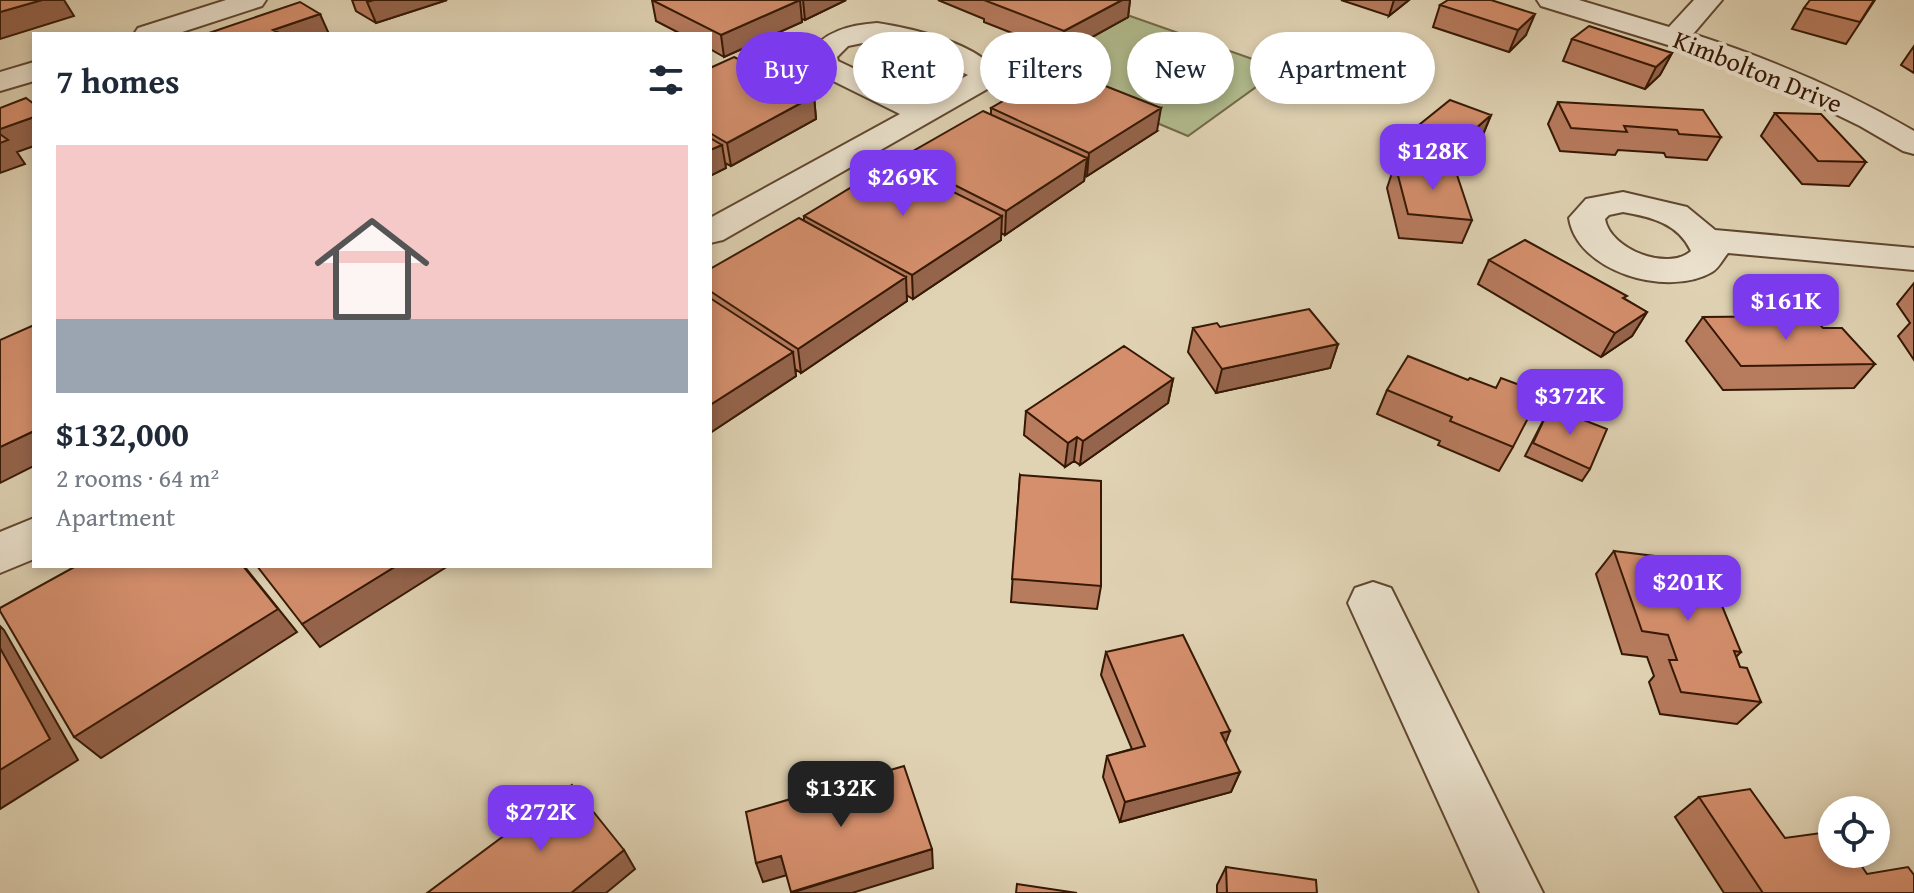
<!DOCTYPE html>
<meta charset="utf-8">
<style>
body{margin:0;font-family:"Gentium Book Plus",serif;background:#f2f2f3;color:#1f2937;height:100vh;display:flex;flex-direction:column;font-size:30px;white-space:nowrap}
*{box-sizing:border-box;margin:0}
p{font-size:26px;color:#747a83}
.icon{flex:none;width:44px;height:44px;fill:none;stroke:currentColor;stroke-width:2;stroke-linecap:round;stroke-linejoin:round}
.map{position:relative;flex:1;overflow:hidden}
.side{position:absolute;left:32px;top:32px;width:680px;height:536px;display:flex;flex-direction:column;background:#fff;border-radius:0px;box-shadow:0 4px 12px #0003}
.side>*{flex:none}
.hud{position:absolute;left:736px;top:32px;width:760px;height:72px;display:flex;gap:16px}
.tools{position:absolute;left:1818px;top:796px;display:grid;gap:16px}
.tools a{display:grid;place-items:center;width:72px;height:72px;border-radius:50%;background:#fff;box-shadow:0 4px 12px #0003;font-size:40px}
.price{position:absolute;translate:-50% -68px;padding:0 18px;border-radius:16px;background:#7c3aed;color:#fff;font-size:26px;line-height:52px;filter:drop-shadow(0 2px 4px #0008)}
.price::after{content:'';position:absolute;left:50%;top:48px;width:24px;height:18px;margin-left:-12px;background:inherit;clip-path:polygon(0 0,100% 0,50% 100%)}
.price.selected{background:#222;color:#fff}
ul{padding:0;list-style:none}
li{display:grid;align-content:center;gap:16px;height:424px;padding:0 24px}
li span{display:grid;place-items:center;height:248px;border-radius:0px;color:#555}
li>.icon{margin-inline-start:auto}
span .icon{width:144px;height:144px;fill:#fffc;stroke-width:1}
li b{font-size:34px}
h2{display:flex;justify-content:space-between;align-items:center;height:96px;padding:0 24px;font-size:34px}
.tag{padding:0 28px;border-radius:36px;background:#fff;box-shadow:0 4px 12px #0003;font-size:28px;line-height:72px}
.tag.selected{background:#7c3aed;color:#fff}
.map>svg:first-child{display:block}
.green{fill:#b1bc8e;stroke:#736a49;stroke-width:2}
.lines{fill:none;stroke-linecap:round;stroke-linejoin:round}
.minor-casing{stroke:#604730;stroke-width:4}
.minor{fill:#ebe2ce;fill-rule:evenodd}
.wall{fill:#b77b5e;stroke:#351804;stroke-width:2}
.shaded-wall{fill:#95644c;stroke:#351804;stroke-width:2}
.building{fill:#d58f6d;stroke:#351804;stroke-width:2}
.labels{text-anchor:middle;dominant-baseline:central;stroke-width:8;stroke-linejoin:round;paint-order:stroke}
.far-street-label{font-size:26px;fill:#351804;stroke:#ebe2ce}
</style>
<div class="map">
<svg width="1914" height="893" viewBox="0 0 1914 893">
<rect width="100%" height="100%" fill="#e0d3b4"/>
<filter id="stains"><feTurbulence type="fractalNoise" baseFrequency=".0025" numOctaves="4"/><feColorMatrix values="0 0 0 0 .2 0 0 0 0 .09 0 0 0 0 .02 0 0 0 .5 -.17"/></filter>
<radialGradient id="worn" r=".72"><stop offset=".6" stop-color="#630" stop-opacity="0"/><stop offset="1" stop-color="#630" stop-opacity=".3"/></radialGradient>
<path class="green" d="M1130,16L1281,69L1188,136L1033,71Z"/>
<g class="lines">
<defs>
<path id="minor" d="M226,0H266L262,6L176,34H134L138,28Z
M1537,0H1579L1669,27L1694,0H1722L1693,34C1770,59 1844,90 1914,131V154L1903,151L1860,126L1772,83L1681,49L1541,6Z
M877,23C911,28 982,44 998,75L989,88L723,240L710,243V218L900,114L815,72L808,55C824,31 850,25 877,23ZM877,40L910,47L968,75L922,101L838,61L837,57L848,46Z
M34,62V81L0,91V72Z
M1623,192L1687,207L1715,230L1914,248V270L1728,253C1723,259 1719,268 1712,272C1668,298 1577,272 1569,218L1586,199ZM1623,212C1651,217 1678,223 1691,251C1668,272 1610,249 1605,219L1609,215Z
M34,518V559L0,573V532Z
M1373,582L1391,588L1543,893H1480L1348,603L1355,588Z"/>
</defs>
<use href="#minor" class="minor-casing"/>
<use href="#minor" class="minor"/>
</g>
<path class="wall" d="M352,0H447L376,23L356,11Z
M652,0H846L805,20L802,19V22L724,57L710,49V34H681L656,21Z
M938,0H1130L1128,17L1063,53L984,22V19Z
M1341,0H1409L1389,16Z
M1491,0L1526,35L1509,52L1433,27L1440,5Z
M1875,0L1846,44L1792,29L1804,8Z
M1572,39L1672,53L1660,75L1645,89L1563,61Z
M1914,46V73L1901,65Z
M710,68L814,96L816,119L731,166L725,163L726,168L710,176Z
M1558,102L1721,137L1707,160L1666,157L1664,153L1618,150L1615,155L1560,151L1548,124Z
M991,108L1157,131L1087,176L1085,175L1084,181L1005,235L1001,233V240L913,299L906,295L907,301L801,373L795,369L796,376L710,433V269L804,221V216L902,167L901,158L991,114Z
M1775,113L1866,162L1849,186L1802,184L1761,136Z
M1491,115L1482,137L1450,166L1432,159L1424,165L1401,156L1409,133Z
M1395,164L1472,220L1462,243L1399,238L1387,188Z
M1489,260L1625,299L1647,312L1632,336L1601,357L1478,284Z
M1914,283V360L1898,336L1910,323L1897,304Z
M1703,317L1823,328L1875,364L1854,388L1723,390L1686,341Z
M1220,327L1338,344L1330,368L1216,393L1188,352L1193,328Z
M1173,379L1168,403L1080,465L1074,461L1065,467L1024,435L1026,411Z
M1468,380L1513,447L1499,471L1438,445L1440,441L1377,414L1387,390Z
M1550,407L1590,469L1582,481L1525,456Z
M1020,475L1101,586L1097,609L1011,602Z
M1614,551L1741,652L1736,657L1740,667L1761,702L1737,724L1660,714L1649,682L1654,676L1647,657L1622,654L1596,574Z
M1106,652L1240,772L1231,792L1120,822L1103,777L1107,756L1132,749L1101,675Z
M1699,797L1785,838L1840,858L1867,874L1914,893H1724L1675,817Z
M1226,867L1317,893H1217V885Z"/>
<path class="shaded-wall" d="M42,0H64L74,16L0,39V12Z
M374,0H447L376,23L367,2Z
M800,0L802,22L724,57L721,35Z
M803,0H846L805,20Z
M1122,0H1130L1128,17L1063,53L1064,31Z
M1394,0H1409L1389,16Z
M320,14L329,34H275L273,30Z
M1535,14L1526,35L1509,52L1518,30Z
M1672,53L1660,75L1645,89L1656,67Z
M814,96L816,119L731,166L727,143Z
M1161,108L1157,131L1087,176L1089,153Z
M1491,115L1482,137L1450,166L1459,143Z
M34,117V146L17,152L25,164L0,173V129Z
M1441,135L1432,159L1424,165L1433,142Z
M722,145L726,168L710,176V150Z
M1087,158L1084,181L1005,235L1006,211Z
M1002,216L1001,240L913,299L912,275Z
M906,277L907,301L801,373L798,349Z
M1647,312L1632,336L1601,357L1615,333Z
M1338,344L1330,368L1216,393L1222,369Z
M793,352L796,376L710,433V405Z
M1173,379L1168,403L1080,465L1083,441Z
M34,431V466L0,483V447Z
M1077,437L1074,461L1065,467L1068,443Z
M244,566L297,632L101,758L74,737Z
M396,566H448L320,647L302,624Z
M0,626L4,630L78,760L0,809Z
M1230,731L1222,752L1221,733Z
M1240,772L1231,792L1120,822L1125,802Z
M932,849L933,868L852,893H791Z
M624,850L635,869L606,893H571Z
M781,856L787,875L763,882L756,863Z"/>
<path class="building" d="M0,0H42L0,12Z
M652,0H800L721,35Z
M984,0H1122L1064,31Z
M1448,0H1491L1535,14L1518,30L1440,5Z
M1810,0H1874L1860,22L1804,8Z
M300,2L320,14L273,30L281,34H211L209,33Z
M1589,26L1672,53L1656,67L1572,39Z
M734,57L814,96L727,143L710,133V68Z
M1060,68L1161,108L1089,153L991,108Z
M26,98L34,104V117L0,129V108Z
M1450,100L1491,115L1459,143L1441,135L1433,142L1409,133Z
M1558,102L1703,110L1721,137L1679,134L1677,130L1624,126L1627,132L1571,128Z
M983,111L1087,158L1006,211L901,158Z
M1775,113L1821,114L1866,162L1818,161Z
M0,134L8,140L0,143Z
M710,138L722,145L710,150Z
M893,162L1002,216L912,275L804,216Z
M1395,164L1455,169L1472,220L1408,214Z
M799,218L906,277L798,349L710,291V269Z
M1525,240L1627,296L1623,298L1647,312L1615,333L1489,260Z
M710,298L793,352L710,405Z
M1309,309L1338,344L1222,369L1193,328L1217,323L1220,327Z
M1812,316L1823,328H1842L1875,364L1741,366L1703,317Z
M34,325V431L0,447V340Z
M1124,346L1173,379L1083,441L1077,437L1068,443L1026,411Z
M1408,356L1468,380L1470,378L1496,388L1501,378L1541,393L1513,447L1450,421L1452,417L1387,390Z
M1550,407L1607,429L1590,469L1533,443Z
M1020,475L1101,481V586L1012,579Z
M1614,551L1704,562L1741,652L1734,651L1740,667L1747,668L1761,702L1681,692L1669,660H1677L1668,635L1642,631Z
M76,566H243L278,609L74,737L0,611V608Z
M257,566H396L302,624Z
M1183,635L1230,731L1221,733L1240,772L1125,802L1107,756L1145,746L1106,652Z
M0,648L50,739L0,770Z
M904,766L932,849L791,892L781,856L756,863L746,812Z
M572,785L624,850L571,893H427Z
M1750,789L1785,838L1821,833L1832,848V854H1837L1840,858L1855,856L1867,874L1908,867L1914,875V893H1763L1699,797Z
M1226,867L1316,880L1317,893H1227Z
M1017,884L1077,893H1016Z"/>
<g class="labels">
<g class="far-street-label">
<text transform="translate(1758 71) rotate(22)">Kimbolton Drive</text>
</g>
</g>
<rect width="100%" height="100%" filter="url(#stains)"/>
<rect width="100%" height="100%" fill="url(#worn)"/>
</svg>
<div class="tools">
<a><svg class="icon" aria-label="locate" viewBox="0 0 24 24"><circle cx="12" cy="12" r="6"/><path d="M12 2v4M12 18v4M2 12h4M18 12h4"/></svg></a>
</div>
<b class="price" style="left:1433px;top:192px">$128K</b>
<b class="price" style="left:903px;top:218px">$269K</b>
<b class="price" style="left:1786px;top:342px">$161K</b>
<b class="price" style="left:1570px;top:437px">$372K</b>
<b class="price" style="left:1688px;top:623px">$201K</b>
<b class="price selected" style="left:841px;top:829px">$132K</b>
<b class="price" style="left:541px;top:853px">$272K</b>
<div class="hud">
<a class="tag selected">Buy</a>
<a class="tag">Rent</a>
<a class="tag">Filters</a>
<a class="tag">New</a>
<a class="tag">Apartment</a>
</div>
<section class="side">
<h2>7 homes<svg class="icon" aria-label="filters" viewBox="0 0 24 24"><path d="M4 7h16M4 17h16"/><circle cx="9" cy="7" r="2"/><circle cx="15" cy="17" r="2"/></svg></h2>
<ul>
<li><span style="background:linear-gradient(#f6c9c9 70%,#9aa5b1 0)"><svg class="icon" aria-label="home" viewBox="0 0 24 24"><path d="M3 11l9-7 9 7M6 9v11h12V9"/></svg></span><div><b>$132,000</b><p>2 rooms · 64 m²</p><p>Apartment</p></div></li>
</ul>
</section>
</div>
